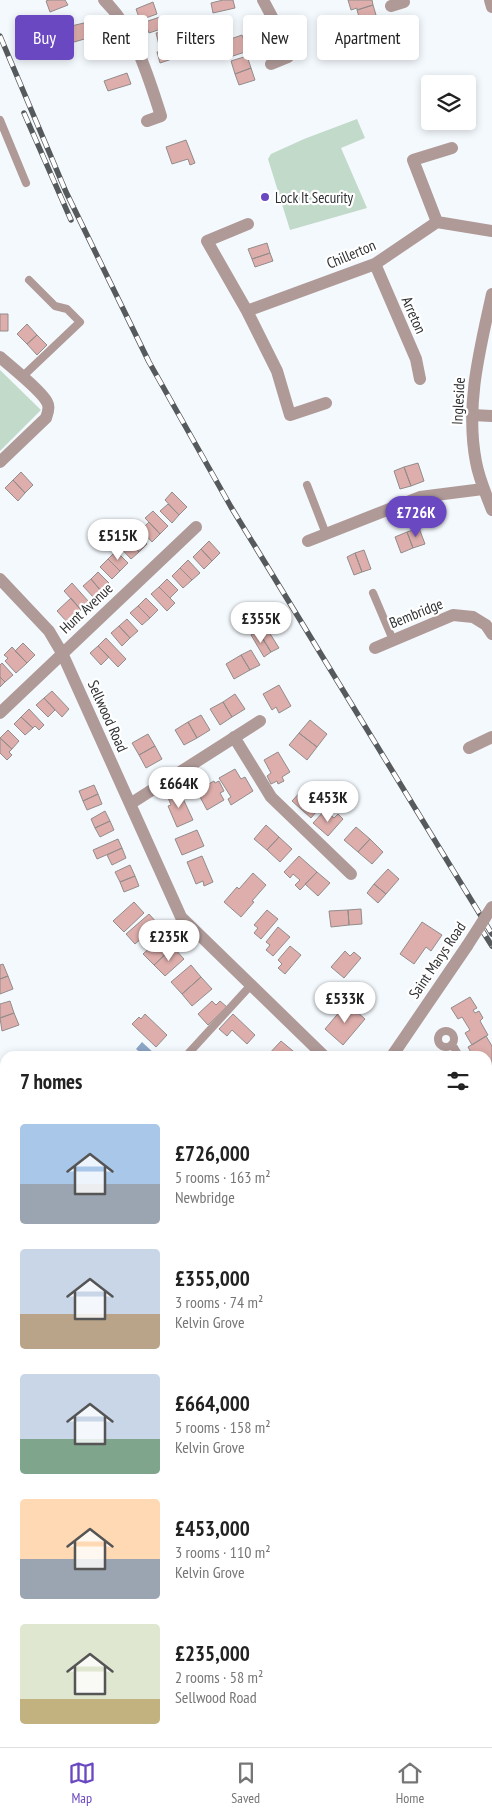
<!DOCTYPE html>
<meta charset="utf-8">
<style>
body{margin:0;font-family:"PT Sans Narrow",sans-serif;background:#f6f6f6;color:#222;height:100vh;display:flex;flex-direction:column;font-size:19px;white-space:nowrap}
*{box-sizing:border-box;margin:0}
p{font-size:16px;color:#767676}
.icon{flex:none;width:28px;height:28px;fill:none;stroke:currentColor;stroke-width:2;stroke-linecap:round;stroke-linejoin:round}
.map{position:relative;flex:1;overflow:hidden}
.sheet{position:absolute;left:0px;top:1051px;width:492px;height:696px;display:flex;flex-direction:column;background:#fff;border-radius:15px 15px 0 0;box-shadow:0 2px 8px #0003}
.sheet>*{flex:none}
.hud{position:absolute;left:15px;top:15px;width:462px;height:45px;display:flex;gap:10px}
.fabs{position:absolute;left:421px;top:75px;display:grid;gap:10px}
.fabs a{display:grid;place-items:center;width:55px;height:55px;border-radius:5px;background:#fff;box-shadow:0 2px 8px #0003;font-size:25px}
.price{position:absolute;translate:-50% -42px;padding:0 11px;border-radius:18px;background:#fff;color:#222;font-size:16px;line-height:32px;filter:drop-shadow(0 1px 2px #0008)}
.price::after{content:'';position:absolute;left:50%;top:30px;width:15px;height:11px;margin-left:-8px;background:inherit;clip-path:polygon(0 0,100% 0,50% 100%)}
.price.current{background:#6a48c1;color:#fff}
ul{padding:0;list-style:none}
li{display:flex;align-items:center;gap:15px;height:125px;padding:0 20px}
li span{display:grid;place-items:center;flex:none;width:140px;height:100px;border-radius:5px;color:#555}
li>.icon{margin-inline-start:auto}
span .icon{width:60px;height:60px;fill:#fffc;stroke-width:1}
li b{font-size:21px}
h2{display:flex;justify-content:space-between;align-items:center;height:60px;padding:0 20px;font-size:21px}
.pill{padding:0 18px;border-radius:5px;background:#fff;box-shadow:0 2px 8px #0003;font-size:18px;line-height:45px}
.pill.current{background:#6a48c1;color:#fff}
.menu{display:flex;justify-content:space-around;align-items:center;height:70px;border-top:1px solid #e0e0e0;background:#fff;font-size:14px;color:#767676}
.menu a{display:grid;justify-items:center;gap:2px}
.menu .current{color:#6a48c1}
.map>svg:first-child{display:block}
.green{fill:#c2dac9}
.forest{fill:#a2c9ae}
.water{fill:#8ca6c7}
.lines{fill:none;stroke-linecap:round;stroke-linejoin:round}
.stream{stroke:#8ca6c7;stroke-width:4}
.building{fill:#ddaeab;stroke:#928c8b}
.service{stroke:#af9a98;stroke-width:8}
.minor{stroke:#af9a98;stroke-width:12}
.tertiary{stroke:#af9a98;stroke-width:12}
.rail-casing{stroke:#575a5c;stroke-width:5.5}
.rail{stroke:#fff;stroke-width:4;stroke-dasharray:11;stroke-linecap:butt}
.tertiary-bridge{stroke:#af9a98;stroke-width:12}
.poi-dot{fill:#6a48c1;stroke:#fff;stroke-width:2}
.labels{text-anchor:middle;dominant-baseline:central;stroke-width:4.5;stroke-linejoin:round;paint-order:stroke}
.poi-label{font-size:15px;fill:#2e3032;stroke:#fff;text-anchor:start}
.street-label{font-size:15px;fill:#2e3032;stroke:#fff}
</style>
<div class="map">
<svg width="492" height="1747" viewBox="0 0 492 1747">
<rect width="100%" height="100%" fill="#f4f9fd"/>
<path class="green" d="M357,119L365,138L341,148L367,208L290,230L268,159L271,154L304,139Z
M0,370L41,410L0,451Z
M0,1692L5,1695V1742L75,1743L82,1747H0Z"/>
<path class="forest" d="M488,1603L492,1606V1634L488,1641Z
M0,1701L5,1706V1742L45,1743L56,1746L67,1745L70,1742H488V1714L492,1707V1747H0Z"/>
<path class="water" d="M142,1042L157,1056H144L136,1049Z"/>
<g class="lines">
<path class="stream" d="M488,1697L492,1694
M404,1747L412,1742"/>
</g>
<path class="building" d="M49,0H65L68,5L50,12L46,1Z
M223,0H233L235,8L213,13L211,3Z
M348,0H372L373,5L357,10V8L351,10Z
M153,2L157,14L140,20L136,9Z
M373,5L376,15L360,20L357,10Z
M163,16L167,27L149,33L145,22Z
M84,23L88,38L67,44L64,36L69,35L67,27Z
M179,29L181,41L159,45L156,33Z
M242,35L248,51L230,57L225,41Z
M175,46L178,57L160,63L157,52Z
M247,56L251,68L235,74L231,61Z
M251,68L255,80L239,85L235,74Z
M127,73L131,84L108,91L104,81Z
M186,140L195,163L190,165L188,159L172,164L166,147Z
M267,243L270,253L252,259L248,249Z
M270,253L273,261L255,267L252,259Z
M0,314H8V331H0Z
M27,324L37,335L27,344L17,334Z
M37,335L47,345L37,355L27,344Z
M418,463L424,481L411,486L404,467Z
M404,467L411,486L400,489L394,471Z
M21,472L33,485L25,493L13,480Z
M13,480L25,493L18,501L5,488Z
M172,492L187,507L179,515L165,500Z
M168,504L179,515L172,523L160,511Z
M153,511L168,526L160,534L145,518Z
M149,522L160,534L152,542L141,530Z
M419,528L425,544L413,548L407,532Z
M407,532L413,548L401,553L395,537Z
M136,533L147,544L139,552L128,540Z
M122,534L139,552L131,559L114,541Z
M209,541L220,553L212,561L201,549Z
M201,549L212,561L204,569L193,557Z
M364,550L371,569L362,572L355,553Z
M116,551L128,563L120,571L108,559Z
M355,553L362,572L354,575L347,557Z
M108,559L120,571L112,579L100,567Z
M188,560L200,573L192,580L180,568Z
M180,568L192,580L183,588L172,576Z
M98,572L109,583L101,591L91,579Z
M91,579L101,591L94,598L83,586Z
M167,579L178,590L170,598L159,587Z
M72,583L89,602L81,610L64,591Z
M159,587L175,603L167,611L151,594Z
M71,598L81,610L68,623L57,611Z
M146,598L158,610L150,618L138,606Z
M138,606L150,618L142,625L130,613Z
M127,619L138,631L130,638L119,626Z
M119,626L130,638L122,646L111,633Z
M258,631L271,652L264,657L251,635Z
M269,632L279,648L271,652L261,636Z
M106,638L126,659L118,667L98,646Z
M23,643L35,655L27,663L15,651Z
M98,646L109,657L101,665L90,653Z
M12,647L27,663L16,673L5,661L8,658L4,655Z
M251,650L260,665L250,670L241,655Z
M241,655L250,670L234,679L226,664Z
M2,663L13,675L5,682L0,677V665Z
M0,677L5,682L0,687Z
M279,685L291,706L279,713L276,707L272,710L263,694Z
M52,691L69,709L62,717L44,698Z
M235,694L245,709L232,717L223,702Z
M44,698L55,710L48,717L36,705Z
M223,702L232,717L220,725L210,709Z
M29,709L44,725L39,730L35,726L33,728L21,717Z
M201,715L210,730L197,738L188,722Z
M21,717L33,728L25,735L14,724Z
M310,720L327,734L317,747L299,733Z
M188,722L197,738L184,745L175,730Z
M8,730L19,741L12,749L0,738Z
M299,733L317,747L307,760L289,745Z
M148,734L155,746L139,755L132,743Z
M0,738L12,749L9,752L12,755L7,760L0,753Z
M155,746L162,759L146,768L139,755Z
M278,752L290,772L282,777L284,781L278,784L277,781L271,784L267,776L271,773L264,760Z
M235,769L241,779L245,777L253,791L231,805L228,799L231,797L219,778Z
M214,781L215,783L219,781L224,791L220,793L224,800L207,810L199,795L207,790L205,786Z
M94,785L98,794L83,801L79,791Z
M304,788L322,805L311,818L292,801Z
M179,790L193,820L177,827L168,806L171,805L167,795Z
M98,794L102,804L87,810L83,801Z
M325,810L334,818L338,814L343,819L328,836L313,823Z
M105,811L110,821L95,828L91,819Z
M110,821L114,830L100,837L95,828Z
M266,825L279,837L267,850L254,839Z
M356,827L370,839L358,852L344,840Z
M197,830L204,846L182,855L175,839Z
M279,837L292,849L280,862L267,850Z
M118,839L122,848L97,859L93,850Z
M370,839L383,852L372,864L358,852Z
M122,848L126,858L112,865L107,855Z
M202,856L213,882L204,886L203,881L196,884L187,862Z
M299,856L317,872L300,890L295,885L300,880L293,874L290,878L284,872Z
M130,865L135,876L120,882L115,872Z
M388,869L399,879L386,894L374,884Z
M317,872L330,883L318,896L305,884Z
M253,873L266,885L252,901L254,902L241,917L224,902L237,887L239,889Z
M135,876L139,886L124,892L120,882Z
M374,884L386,894L378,903L367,893Z
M134,902L144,913L124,932L113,921Z
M361,909L362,924L349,925L348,910Z
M267,910L278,919L261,939L254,933L258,928L254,925Z
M348,910L349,925L331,927L329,911Z
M149,914L158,924L135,944L126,934Z
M422,922L442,935L431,951L426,947L414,964L400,954Z
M278,927L290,937L273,956L266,950L270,945L266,942Z
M163,936L173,947L154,965L143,954Z
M290,946L301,955L285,974L278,968L282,964L278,960Z
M173,947L184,959L165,976L154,965Z
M345,951L350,956L354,952L361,958L344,978L331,967Z
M3,964L8,976L0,979V965Z
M191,965L201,977L182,994L171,982Z
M8,976L13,989L0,994V979Z
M201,977L212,989L192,1006L182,994Z
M470,997L477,1008L473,1010L475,1013L479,1011L483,1018L480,1021L488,1035L472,1045L465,1033L470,1030L462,1017L458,1019L451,1008Z
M10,1001L14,1013L0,1018V1004Z
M212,1001L216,1005L220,1001L227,1007L208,1025L198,1014Z
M347,1003L365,1019L343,1045L325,1029Z
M14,1013L19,1025L2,1031L0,1018Z
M145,1014L167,1035L156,1047L132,1024L139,1017L141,1019Z
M233,1014L255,1035L247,1044L232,1030L227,1036L219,1029Z
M486,1036L492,1046V1087L488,1080V1056H473L468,1047Z
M281,1041L299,1056H267Z
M3,1147L5,1156L2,1157L5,1163V1174L0,1175V1148Z
M5,1211V1229L0,1216V1213Z
M491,1286L492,1305L488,1307L492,1319L488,1321V1287Z
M492,1568V1589L488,1590V1569Z
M5,1585V1641L0,1642V1586Z"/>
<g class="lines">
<path class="service" d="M0,120L26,183
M22,377L80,322L67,309L55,306L29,280
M307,485L326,534
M373,593L393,640
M438 1039a8 8 0 1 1 16 0a8 8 0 1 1-16 0Z
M452,1044L459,1056
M186,1056L251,985"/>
<path class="minor" d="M104,0C135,30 148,76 161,116L147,121
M263,0L279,30L288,57L271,64
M391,6L404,2L403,0
M437,222L413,160L452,148
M248,224L207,241L247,311L277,371L290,415L326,403
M375,264L416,359L420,379
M247,311L375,264L437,222L492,231
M0,357C11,367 41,390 47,402C50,407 48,413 46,418L0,462
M472,415L492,416
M308,541L420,497L483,489
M0,579L49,631L62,653L181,917L324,1056
M375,648L453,615L473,617L486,625L492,634
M0,713L196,527
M234,737L271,797L351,874
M469,748L492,737
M130,804L260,721
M0,1089L5,1102
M488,1158L492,1157
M488,1380L492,1378
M488,1521L489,1524L492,1523
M0,1535H5"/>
<path class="tertiary" d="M490,0L492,7
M492,294C480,349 465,405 476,462C479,479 486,494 492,510
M392,1056L467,946
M0,1355L5,1353"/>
<defs>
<path id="rail" d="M0,36L66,192L149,362L231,507L492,934
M24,113L71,220
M480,927L492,946"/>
</defs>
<use href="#rail" class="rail-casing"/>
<use href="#rail" class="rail"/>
<path class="tertiary-bridge" d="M467,946L492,907"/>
</g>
<circle class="poi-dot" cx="265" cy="197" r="5"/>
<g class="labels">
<g class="poi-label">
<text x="275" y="197">Lock It Security</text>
</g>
<g class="street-label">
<text transform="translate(351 254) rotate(-23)">Chillerton</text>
<text transform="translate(414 315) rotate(66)">Arreton</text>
<text transform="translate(458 401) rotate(-87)">Ingleside</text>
<text transform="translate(86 608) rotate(-43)">Hunt Avenue</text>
<text transform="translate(416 613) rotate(-22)">Bembridge</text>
<text transform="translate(108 716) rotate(66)">Sellwood Road</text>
<text transform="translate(437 960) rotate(-56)">Saint Marys Road</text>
</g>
</g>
</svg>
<div class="fabs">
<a><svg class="icon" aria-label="layers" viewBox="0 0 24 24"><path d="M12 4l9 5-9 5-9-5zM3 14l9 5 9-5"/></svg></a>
</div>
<b class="price current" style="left:416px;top:538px">£726K</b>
<b class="price" style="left:118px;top:561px">£515K</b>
<b class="price" style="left:261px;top:644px">£355K</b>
<b class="price" style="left:179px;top:809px">£664K</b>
<b class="price" style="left:328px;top:823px">£453K</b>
<b class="price" style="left:169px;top:962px">£235K</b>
<b class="price" style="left:345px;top:1024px">£533K</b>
<div class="hud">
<a class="pill current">Buy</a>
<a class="pill">Rent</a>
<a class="pill">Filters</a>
<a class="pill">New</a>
<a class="pill">Apartment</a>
</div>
<section class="sheet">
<h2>7 homes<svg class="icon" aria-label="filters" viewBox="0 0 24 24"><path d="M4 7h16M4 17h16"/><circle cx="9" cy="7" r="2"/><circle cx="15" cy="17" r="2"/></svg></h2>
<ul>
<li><span style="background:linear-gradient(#a9c7e8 60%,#9aa5b1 0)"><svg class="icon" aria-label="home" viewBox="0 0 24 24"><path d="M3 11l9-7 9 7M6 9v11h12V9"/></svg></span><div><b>£726,000</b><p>5 rooms · 163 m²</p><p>Newbridge</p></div></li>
<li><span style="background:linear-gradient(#c9d6e8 65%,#b9a48a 0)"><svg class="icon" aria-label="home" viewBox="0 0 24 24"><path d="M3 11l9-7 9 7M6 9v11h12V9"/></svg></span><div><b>£355,000</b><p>3 rooms · 74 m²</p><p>Kelvin Grove</p></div></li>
<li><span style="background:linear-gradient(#c9d6e8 65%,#7fa58c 0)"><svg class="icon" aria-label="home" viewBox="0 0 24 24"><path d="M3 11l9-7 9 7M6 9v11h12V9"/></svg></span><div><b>£664,000</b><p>5 rooms · 158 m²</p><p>Kelvin Grove</p></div></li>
<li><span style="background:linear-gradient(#ffd9b3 60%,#9aa5b1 0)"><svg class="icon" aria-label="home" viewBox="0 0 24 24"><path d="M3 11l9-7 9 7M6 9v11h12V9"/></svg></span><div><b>£453,000</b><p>3 rooms · 110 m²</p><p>Kelvin Grove</p></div></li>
<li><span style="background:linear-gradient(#dfe7d0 75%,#c2b280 0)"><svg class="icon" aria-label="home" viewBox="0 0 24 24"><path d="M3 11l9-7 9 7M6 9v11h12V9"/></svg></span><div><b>£235,000</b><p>2 rooms · 58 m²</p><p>Sellwood Road</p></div></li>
</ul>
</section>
</div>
<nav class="menu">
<a class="current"><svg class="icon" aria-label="map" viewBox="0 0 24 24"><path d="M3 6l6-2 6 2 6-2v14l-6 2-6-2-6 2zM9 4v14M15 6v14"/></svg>Map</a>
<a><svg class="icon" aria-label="saved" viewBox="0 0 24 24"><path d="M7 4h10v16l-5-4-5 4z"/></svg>Saved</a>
<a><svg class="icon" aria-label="home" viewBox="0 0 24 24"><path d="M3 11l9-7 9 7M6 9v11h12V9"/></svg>Home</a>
</nav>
